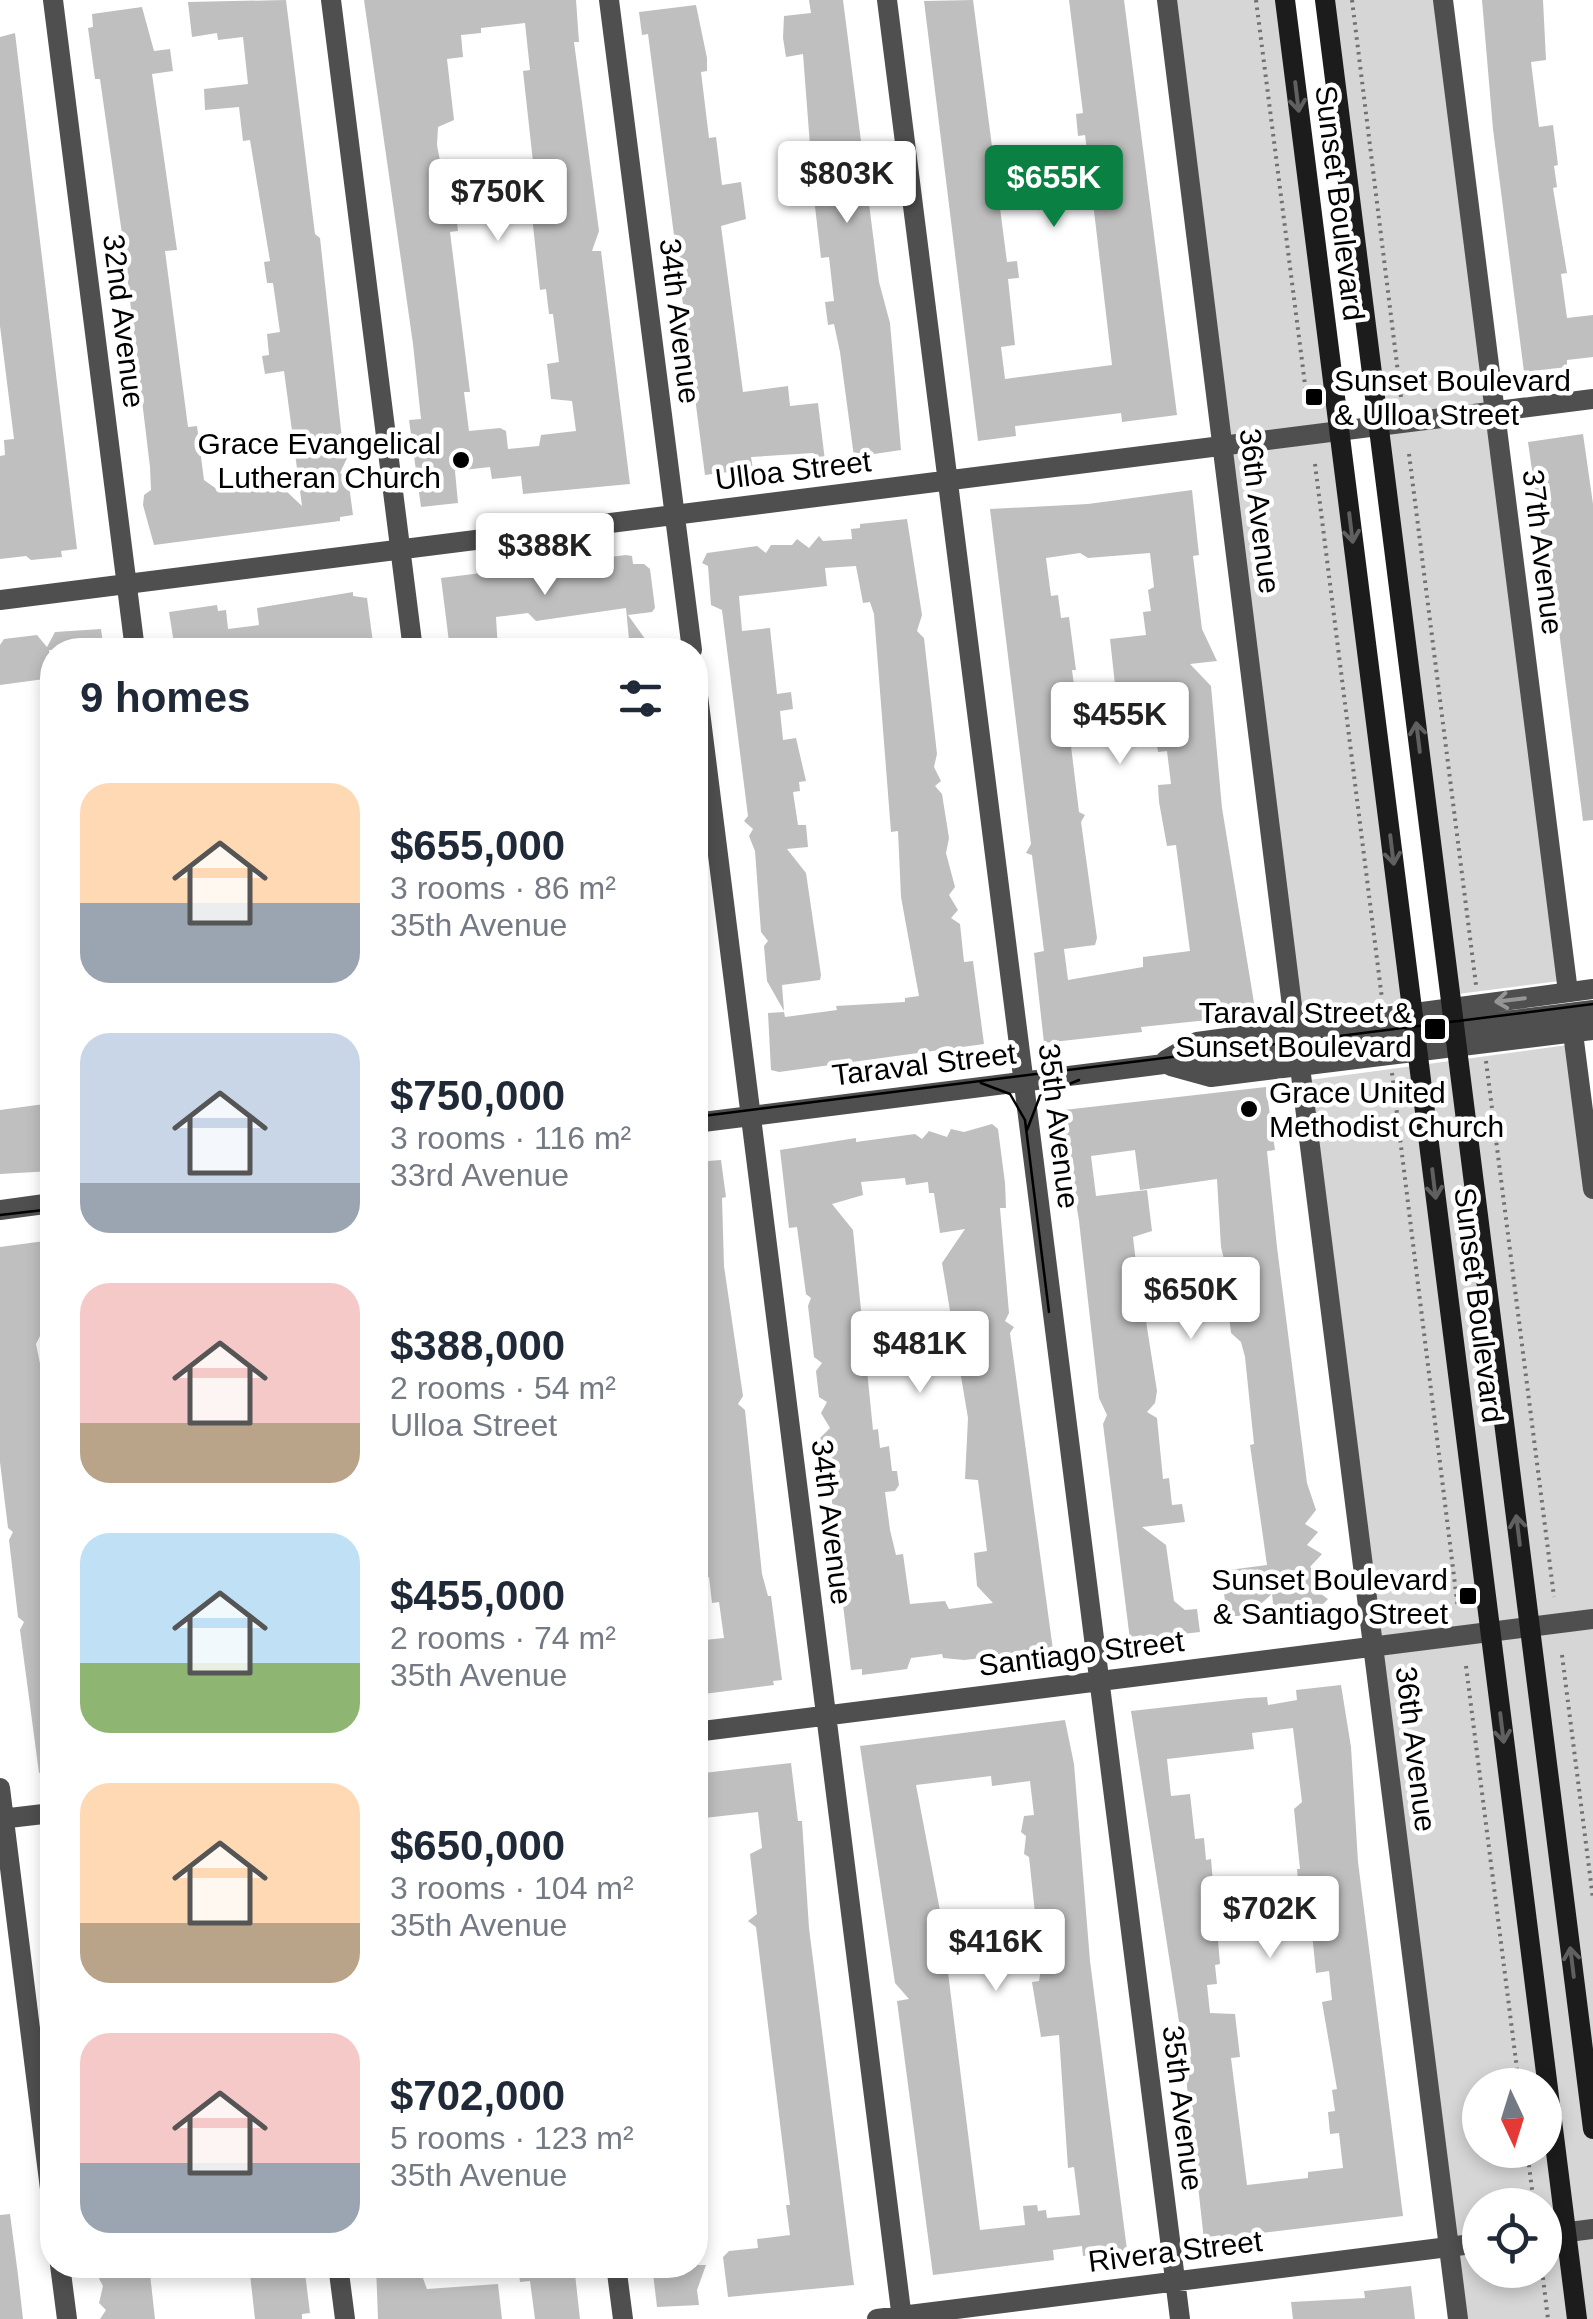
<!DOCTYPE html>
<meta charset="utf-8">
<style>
body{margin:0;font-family:Arial,sans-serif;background:#f2f2f3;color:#1f2937;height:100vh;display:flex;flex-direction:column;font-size:38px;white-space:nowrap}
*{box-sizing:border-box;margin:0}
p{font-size:32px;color:#747a83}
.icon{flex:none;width:55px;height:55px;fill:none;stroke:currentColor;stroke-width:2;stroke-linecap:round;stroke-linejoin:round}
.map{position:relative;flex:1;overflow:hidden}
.drawer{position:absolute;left:40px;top:638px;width:668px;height:1640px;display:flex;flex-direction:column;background:#fff;border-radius:40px;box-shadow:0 5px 15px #0003}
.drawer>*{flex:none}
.needle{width:65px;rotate:176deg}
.controls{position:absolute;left:1462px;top:2068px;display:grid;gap:20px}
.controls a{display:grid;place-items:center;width:100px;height:100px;border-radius:50%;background:#fff;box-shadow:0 5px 15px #0003;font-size:50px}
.price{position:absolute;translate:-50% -85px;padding:0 22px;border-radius:10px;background:#fff;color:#222;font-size:32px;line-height:65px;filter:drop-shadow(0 2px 5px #0008)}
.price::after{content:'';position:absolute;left:50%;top:60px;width:30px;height:22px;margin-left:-15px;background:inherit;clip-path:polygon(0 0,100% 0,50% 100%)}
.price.active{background:#0b8043;color:#fff}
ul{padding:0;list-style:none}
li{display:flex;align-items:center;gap:30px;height:250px;padding:0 40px}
li span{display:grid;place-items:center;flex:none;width:280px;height:200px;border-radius:30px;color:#555}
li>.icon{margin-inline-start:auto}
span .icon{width:120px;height:120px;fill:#fffc;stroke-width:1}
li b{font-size:42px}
h2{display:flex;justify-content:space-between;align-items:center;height:120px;padding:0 40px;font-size:42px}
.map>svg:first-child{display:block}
.green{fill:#d6d6d6;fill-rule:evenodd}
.building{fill:#bfbfbf;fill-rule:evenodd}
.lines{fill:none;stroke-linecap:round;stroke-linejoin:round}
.path{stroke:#717171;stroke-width:4;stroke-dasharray:2.5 5;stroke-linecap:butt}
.minor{stroke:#4f4f4f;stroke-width:20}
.tertiary{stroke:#4f4f4f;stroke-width:20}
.secondary{stroke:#1c1c1c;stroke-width:20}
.tram{stroke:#000;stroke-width:2.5}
.oneway{stroke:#606060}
.oneway2{stroke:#959595}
.poi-dot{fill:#000;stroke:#fff;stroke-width:4}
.labels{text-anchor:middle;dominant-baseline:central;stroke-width:9;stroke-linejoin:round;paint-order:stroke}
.street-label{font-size:30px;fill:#000;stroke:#fff}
.poi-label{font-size:30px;fill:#000;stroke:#fff;text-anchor:end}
</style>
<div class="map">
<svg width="1593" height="2319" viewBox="0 0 1593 2319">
<rect width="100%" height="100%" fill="#fff"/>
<path class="green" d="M1167,0H1285L1411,1000L1324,1016L1317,1012L1293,1016Z
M1325,0H1443L1567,980L1450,995Z
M1575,1044L1593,1188V2319H1458L1302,1081ZM1480,2085H1545V2150H1480ZM1480,2205H1545V2270H1480Z"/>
<path class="building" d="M286,0L315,234L320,238L342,439L336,449L347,458L340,473L348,478L353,515L340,517V521L154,545L143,505L144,495L151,490L150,467L122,234L100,79H95L88,28L93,27L92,14L142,7L154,51L170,49L173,71L152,74L177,250L165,251L188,427L197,426L204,480L218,490L240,486L242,479L269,475L302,506L284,371L265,374L262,356L269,355L267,334L280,332L273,283H267L264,262L270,261L250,140L243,141L239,107L205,110L204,89L248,84L243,37L218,40L217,33L192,37L188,2Z
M364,0H576L579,42H574L599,231L592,251H601L630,484L523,494L521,476L492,479L490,467L455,471L458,503L421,507L409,420L421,419L413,344ZM525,23L530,70L523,71L533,162L529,163L534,207H531L540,290L546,289L549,314H553L559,362L547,364L551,399L572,401L576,431L541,435L539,446L508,449L506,431L500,428L469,431L464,392H470L450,232L458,231L454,197L447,198L437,145L438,127L454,120L447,59L463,57L461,35L481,33V28Z
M809,0H843L879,282L890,323L901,450L854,457L840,352L834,324L828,325L825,302L834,301L829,257L821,258L814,198L803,54L786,57L783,38L784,16L811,13Z
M973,0L1007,262L1017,261L1019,278L1008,279L1015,345L1001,347L1005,379L1112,365L1093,202H1089L1086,180H1091L1085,135L1078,136L1076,114L1083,113L1069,0H1124L1177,415L1122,422L1121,413L1015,426L1016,436L978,441L924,1Z
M1482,0H1543L1546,60L1531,62L1539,127L1553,125L1558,165L1554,166L1557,187L1553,188L1567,273L1561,274L1567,318L1593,315V357L1567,360V367L1524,372L1493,129Z
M696,5L707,58V71L701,72L709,138L716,137L722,185L741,182L746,219L721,226L743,392L788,386L790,406L818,403L825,461L813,453L751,457L753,469L705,475L648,34L642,35L639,12Z
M15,33L77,549L61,551L62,557L31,560L26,556L0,559V456L5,455L4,440L14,439L0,326V37Z
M1583,434L1593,504V820L1583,821L1552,575L1547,576L1528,442Z
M1192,490L1199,555L1193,556L1202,629L1217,661L1190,664L1211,686L1222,808L1256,1015L1141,1027L1142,1032L1044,1043L1034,953L1044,951L1032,855L1026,853L1031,844L990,509L1088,504ZM1080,553L1088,558L1150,553L1154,587L1148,590L1151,611L1143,612L1146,635L1110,639L1116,694L1149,690L1158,752L1167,751L1171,784L1158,785L1159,802L1167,846L1176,845L1190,951L1143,957V967L1068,980L1064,949L1095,945L1097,938L1081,822L1085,815L1079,812L1071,746L1067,697L1075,693L1072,670H1076L1069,617L1061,618L1058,595L1051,596L1046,558Z
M907,519L922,615L917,631L924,638L937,754L934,767L941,781L935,786L942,794L949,838L946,853L955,887L949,895L958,910L951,918L960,924L964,962L973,961L984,1044L779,1072L771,1070L768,1013L784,1012L785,1017L837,1010L836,1006L905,1002V998L919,996L901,897L898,831L891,832L874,614L870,602L863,603L856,566L825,568L827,586L739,596L742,631L770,628L777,694L791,692L793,709L780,711L783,740L796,738L806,781L799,782L800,791L793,792L798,825H806L808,847L787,849L806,873L821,975L820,980L782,985L784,1011L767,981L764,946L768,941L761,932L755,851L749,836L753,829L744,821L748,816L722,610L711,605L708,566L702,563L707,553L757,546L766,553L771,545H792L797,539L809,548L819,536L823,541L852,539L851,529L860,528V524Z
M626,555L632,556L633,564H644L650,569L655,608L652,612L628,615L653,650H630L626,608L536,621L528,613L496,617L498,650H450L441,578Z
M353,592V596L367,598L374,650H262L261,640L219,646V650H175L169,612L217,605L218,611L226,610L228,629L259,625L257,608Z
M101,629L104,650H49L52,678L0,685V645L4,639L37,635L47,647L55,632Z
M1266,1087L1275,1150L1267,1151L1277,1247L1307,1483L1316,1510L1305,1524L1318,1532L1307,1545L1322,1554L1310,1567L1323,1576L1321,1594L1328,1599L1322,1605L1323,1616L1275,1621L1272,1594L1247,1616H1227L1221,1571L1267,1565L1250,1445L1254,1444L1245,1357L1241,1342L1231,1333L1229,1316L1254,1284L1231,1287L1221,1247L1217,1179L1140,1190L1135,1150L1091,1156L1096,1196L1147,1190L1152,1231L1133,1237L1138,1280L1151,1279L1154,1301L1143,1302L1157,1391L1155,1403L1147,1412L1157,1418L1163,1479L1169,1478L1172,1505L1182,1504L1185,1522L1142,1527L1166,1545L1174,1601L1185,1610L1197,1609L1200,1632L1130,1640L1103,1424L1107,1415L1099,1398L1079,1221L1074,1190L1065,1191L1060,1175L1055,1111Z
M52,1103V1171L0,1174V1110Z
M992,1124L998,1129L1005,1183L1006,1208H1000L1009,1313L1005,1321L1014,1327L1010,1333L1053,1650L964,1660L943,1658L942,1654L911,1658L907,1669L862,1675V1669L851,1670L838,1564L842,1555L834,1540L841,1525L834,1519L825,1441L819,1439L830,1428L821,1413L827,1402L819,1397L816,1371L822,1363L814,1357L808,1306L811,1298L806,1294L797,1227L789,1228L780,1150L856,1138V1142L915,1134L922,1139L929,1131L947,1137L951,1129L964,1132ZM905,1178L906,1185L928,1182L929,1193H934L940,1233L965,1229L942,1263L968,1418L965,1479L978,1480L987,1551L974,1553L977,1586L993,1603L949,1609L945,1601L910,1604L903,1554L896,1555L890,1530L885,1492L895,1491L899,1485L897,1471H892L889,1446L880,1448L878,1429L873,1430L853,1230L832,1204L863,1195L861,1182Z
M721,1160L726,1197L722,1198L724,1266L743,1396L738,1404L745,1410L762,1574L768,1596H771L782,1680L773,1681L774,1685L696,1695L695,1641L724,1638L719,1602L712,1603L709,1577L702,1578L695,1531V1506L704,1505L701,1483H705L701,1438L695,1439V1162Z
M52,1240V1329L43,1330L36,1344L52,1422V1771L39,1773L20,1630L24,1622L18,1617L9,1540L13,1532L8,1528L0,1462V1247Z
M1341,1685L1351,1747L1358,1862L1403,2216L1204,2240L1182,2041L1131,1711L1248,1698L1267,1697L1268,1705L1297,1700L1296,1690ZM1293,1728L1302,1802L1294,1809L1300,1869H1297L1299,1892H1305L1310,1913L1316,1973L1329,1971L1332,2000L1322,2002L1337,2089L1332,2090L1335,2111L1328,2112L1330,2134L1339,2133L1343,2168L1308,2172V2178L1247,2185L1231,2058L1240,2057L1235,2014L1210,2013L1207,1985L1217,1984L1215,1965L1220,1964L1211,1859L1206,1860L1204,1838L1195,1839L1190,1794L1171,1796L1167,1759L1254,1749L1252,1733Z
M1065,1720L1074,1764L1090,1961L1127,2250L1083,2256L1082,2246L1053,2250L1054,2260L933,2275L897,2001L909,1999L895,1983L860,1746ZM991,1776L992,1786L1030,1781L1034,1815L1024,1816L1021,1832L1026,1836L1024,1854L1029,1857L1041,1969L1039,1981L1032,1982L1041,2037L1059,2035L1068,2168L1074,2167L1080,2215L1047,2218L1046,2210L1038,2211L1037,2205L1023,2206L1025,2225L980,2230L941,1916L916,1785Z
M791,1763L798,1821H802L809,1928L854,2285L728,2297L723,2257L729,2251L758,2248L757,2239L790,2235L786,2205H790L756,1927L748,1921L757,1914L750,1854L762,1848L758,1812L695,1819V1774Z
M10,2214L18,2275L23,2319H0V2215Z
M103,2265H149L155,2319H100L106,2310L99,2303L103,2286L96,2273Z
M249,2265H304L310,2313L302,2314V2319H255Z
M376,2265H418L427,2289L498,2284L502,2319H378Z
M518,2265H574L580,2319H535L530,2281L520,2282Z
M652,2265H706L697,2290L699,2305L657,2307Z
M1411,2286L1415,2319H1293L1291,2302L1365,2298L1364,2291Z"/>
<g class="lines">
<path class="path" d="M1256,0L1308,408
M1352,0L1401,397
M1409,454L1476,985
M1315,464L1382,999
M1486,1061L1554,1597
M1392,1073L1458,1609
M1562,1655L1593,1899
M1466,1666L1519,2085
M1527,2150L1534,2205
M1542,2270L1548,2319"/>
<path class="minor" d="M53,0L135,650
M331,0L413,650
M609,0L692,650
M887,0L1180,2319
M1167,0L1295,1030
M1443,0L1568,992
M0,600L1593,399
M695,672L902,2319
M1573,1033L1593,1189
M1300,1067L1458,2319
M695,1732L1593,1619
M0,1788L52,2205
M0,1819L52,1813
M1545,2235L1593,2229
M60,2265L67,2319
M338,2265L345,2319
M616,2265L623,2319
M877,2319L1480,2243"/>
<path class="tertiary" d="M1166,1060L1197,1042L1593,989
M1171,1066L1211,1077L1593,1030
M695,1123L1593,1010
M0,1210L52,1203"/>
<path class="secondary" d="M1285,0L1577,2319
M1325,0L1593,2129"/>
<path class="tram" d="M981,1083L1010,1094L1025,1120L1049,1312
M695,1117L1593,1004
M1027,1130L1040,1096L1079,1080
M0,1215L52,1209"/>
</g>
<defs><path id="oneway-shaft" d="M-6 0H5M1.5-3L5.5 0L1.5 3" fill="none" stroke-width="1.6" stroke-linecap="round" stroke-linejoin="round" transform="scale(2.5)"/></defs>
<g class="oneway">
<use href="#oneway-shaft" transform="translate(1297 97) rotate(83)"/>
<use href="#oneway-shaft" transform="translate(1351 528) rotate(83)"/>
<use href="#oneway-shaft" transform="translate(1418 737) rotate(-97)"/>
<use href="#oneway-shaft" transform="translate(1392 850) rotate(83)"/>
<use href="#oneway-shaft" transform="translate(1434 1184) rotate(83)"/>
<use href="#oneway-shaft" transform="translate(1518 1530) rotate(-97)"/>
<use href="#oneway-shaft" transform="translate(1502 1728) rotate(83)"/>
<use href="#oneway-shaft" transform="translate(1572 1962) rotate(-97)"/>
</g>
<use class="oneway2" href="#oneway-shaft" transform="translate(1510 1000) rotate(173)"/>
<g class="poi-dot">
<rect x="1304" y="387" width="20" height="20" rx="5"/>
<circle cx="461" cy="460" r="10"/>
<rect x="1423" y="1017" width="24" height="24" rx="5"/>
<circle cx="1249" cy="1109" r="10"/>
<rect x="1458" y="1586" width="20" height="20" rx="5"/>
</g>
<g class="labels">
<g class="street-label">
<text transform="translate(1340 203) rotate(83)">Sunset Boulevard</text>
<text transform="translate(124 321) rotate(83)">32nd Avenue</text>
<text transform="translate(680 321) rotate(83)">34th Avenue</text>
<text transform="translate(793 470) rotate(-7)">Ulloa Street</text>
<text transform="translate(1260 511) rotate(83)">36th Avenue</text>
<text transform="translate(1543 552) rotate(83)">37th Avenue</text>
<text transform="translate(924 1064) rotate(-7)">Taraval Street</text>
<text transform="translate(1059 1126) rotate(83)">35th Avenue</text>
<text transform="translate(1479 1305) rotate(83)">Sunset Boulevard</text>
<text transform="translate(832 1522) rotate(83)">34th Avenue</text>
<text transform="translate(1081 1653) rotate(-7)">Santiago Street</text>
<text transform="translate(1416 1749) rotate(83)">36th Avenue</text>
<text transform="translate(1183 2108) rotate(83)">35th Avenue</text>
<text transform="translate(1175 2251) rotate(-7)">Rivera Street</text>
</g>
<g class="poi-label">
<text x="1334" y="380" text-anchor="start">Sunset Boulevard<tspan x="1334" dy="34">&amp; Ulloa Street</tspan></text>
<text x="441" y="443">Grace Evangelical<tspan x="441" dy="34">Lutheran Church</tspan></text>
<text x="1412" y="1012">Taraval Street &amp;<tspan x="1412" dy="34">Sunset Boulevard</tspan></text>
<text x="1269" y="1092" text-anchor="start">Grace United<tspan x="1269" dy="34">Methodist Church</tspan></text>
<text x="1448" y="1579">Sunset Boulevard<tspan x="1448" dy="34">&amp; Santiago Street</tspan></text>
</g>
</g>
</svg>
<div class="controls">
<a><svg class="needle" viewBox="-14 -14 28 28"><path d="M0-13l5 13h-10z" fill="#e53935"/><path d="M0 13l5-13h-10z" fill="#747a83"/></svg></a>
<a><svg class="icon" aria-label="locate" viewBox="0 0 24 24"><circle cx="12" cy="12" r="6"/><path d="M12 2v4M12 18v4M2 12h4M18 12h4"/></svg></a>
</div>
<b class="price" style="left:847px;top:226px">$803K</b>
<b class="price active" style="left:1054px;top:230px">$655K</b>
<b class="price" style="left:498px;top:244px">$750K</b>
<b class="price" style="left:545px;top:598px">$388K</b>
<b class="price" style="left:1120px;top:767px">$455K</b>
<b class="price" style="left:1191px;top:1342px">$650K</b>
<b class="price" style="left:920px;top:1396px">$481K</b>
<b class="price" style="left:1270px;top:1961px">$702K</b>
<b class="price" style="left:996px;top:1994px">$416K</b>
<section class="drawer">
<h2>9 homes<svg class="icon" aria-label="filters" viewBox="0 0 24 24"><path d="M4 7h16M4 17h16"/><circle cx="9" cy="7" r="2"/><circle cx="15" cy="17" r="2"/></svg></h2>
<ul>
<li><span style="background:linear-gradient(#ffd9b3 60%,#9aa5b1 0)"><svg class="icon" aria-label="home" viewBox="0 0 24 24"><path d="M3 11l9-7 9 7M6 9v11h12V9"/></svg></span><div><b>$655,000</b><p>3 rooms · 86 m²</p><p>35th Avenue</p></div></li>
<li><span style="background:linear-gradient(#c9d6e8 75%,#9aa5b1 0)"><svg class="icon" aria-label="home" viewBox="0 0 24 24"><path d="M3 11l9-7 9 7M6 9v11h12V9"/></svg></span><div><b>$750,000</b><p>3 rooms · 116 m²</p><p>33rd Avenue</p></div></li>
<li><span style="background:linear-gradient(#f6c9c9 70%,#b9a48a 0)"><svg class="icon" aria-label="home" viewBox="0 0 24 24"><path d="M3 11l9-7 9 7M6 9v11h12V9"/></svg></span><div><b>$388,000</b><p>2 rooms · 54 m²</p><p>Ulloa Street</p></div></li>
<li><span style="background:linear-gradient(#bfe0f5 65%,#8fb573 0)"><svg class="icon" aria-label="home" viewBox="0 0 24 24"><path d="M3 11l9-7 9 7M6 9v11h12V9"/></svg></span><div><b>$455,000</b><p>2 rooms · 74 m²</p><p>35th Avenue</p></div></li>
<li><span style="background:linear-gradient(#ffd9b3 70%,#b9a48a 0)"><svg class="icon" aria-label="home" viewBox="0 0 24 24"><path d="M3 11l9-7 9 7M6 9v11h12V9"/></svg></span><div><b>$650,000</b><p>3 rooms · 104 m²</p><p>35th Avenue</p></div></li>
<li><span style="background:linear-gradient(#f6c9c9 65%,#9aa5b1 0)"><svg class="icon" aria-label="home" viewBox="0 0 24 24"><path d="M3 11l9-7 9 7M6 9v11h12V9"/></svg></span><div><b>$702,000</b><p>5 rooms · 123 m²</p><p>35th Avenue</p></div></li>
</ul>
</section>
</div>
